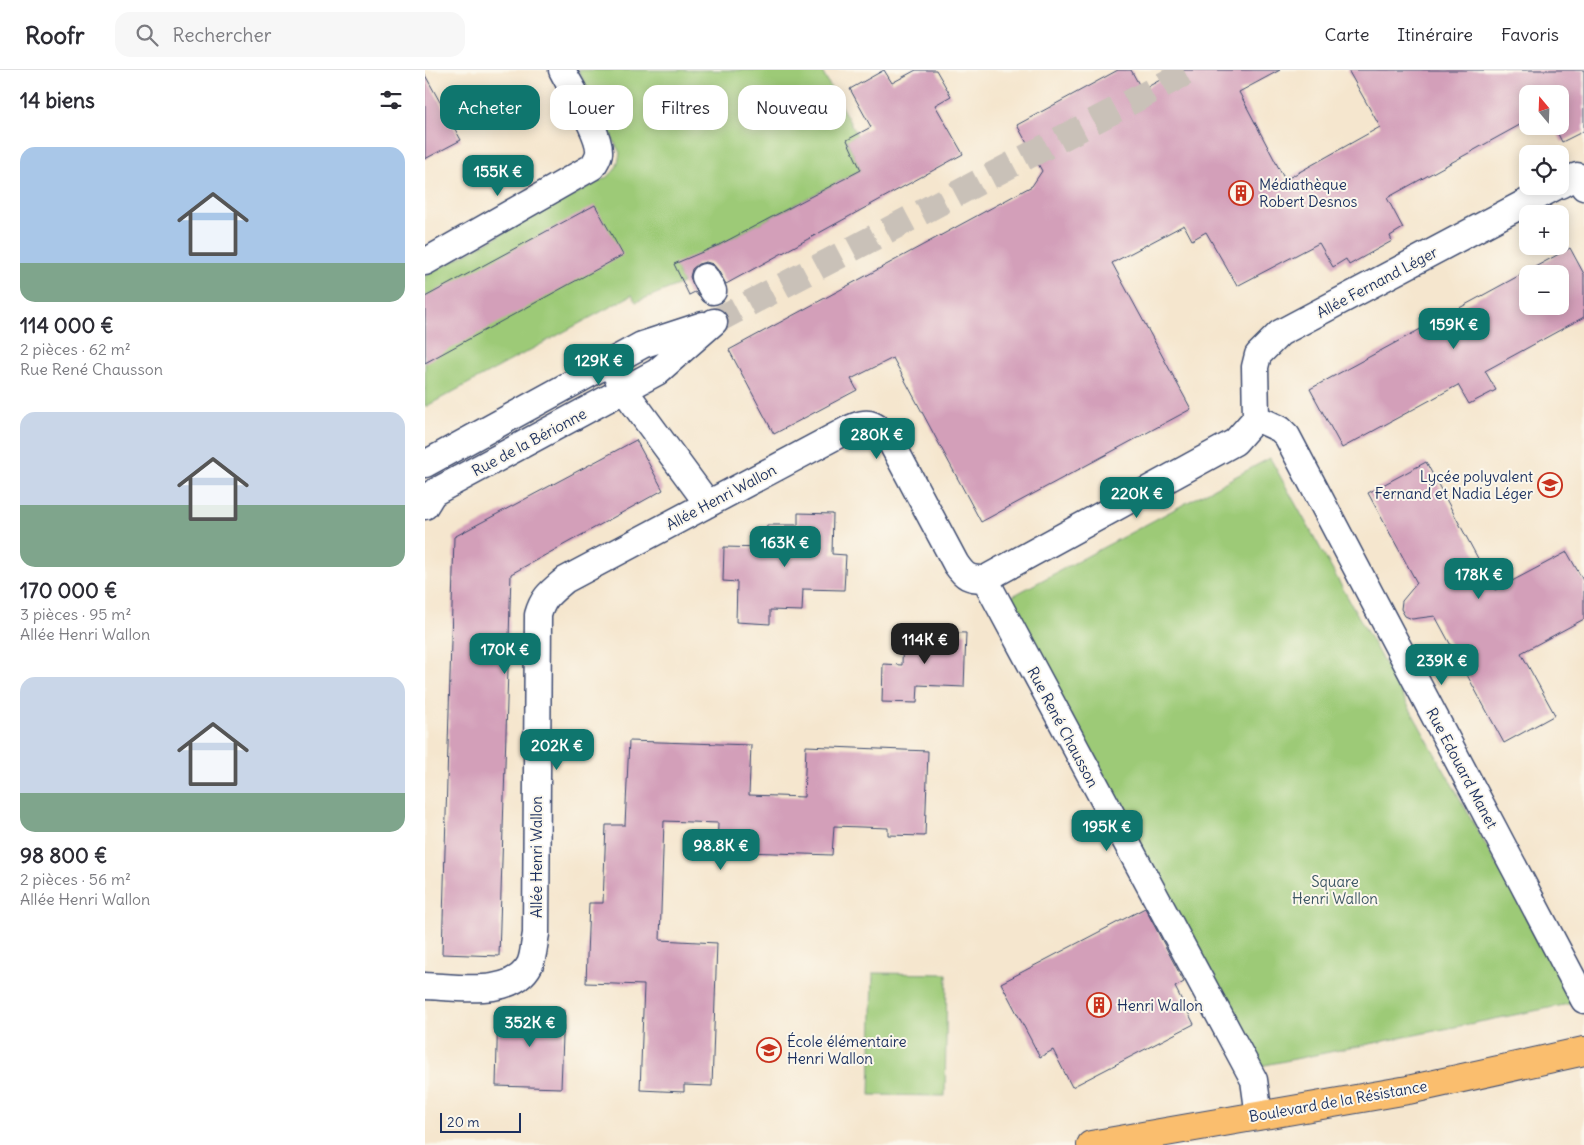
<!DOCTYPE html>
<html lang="fr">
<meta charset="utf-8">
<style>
body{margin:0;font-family:Delius,sans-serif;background:#f7f7f7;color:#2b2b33;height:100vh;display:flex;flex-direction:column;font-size:19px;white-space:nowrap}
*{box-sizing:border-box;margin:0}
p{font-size:16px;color:#7c7c81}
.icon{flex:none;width:28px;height:28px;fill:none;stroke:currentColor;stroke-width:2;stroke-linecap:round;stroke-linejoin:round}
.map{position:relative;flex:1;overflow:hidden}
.details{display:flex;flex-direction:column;background:#fff;width:425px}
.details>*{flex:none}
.hud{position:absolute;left:15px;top:15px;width:475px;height:45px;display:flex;gap:10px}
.needle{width:32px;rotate:341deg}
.tools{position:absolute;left:1094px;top:15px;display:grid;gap:10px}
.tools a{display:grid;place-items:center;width:50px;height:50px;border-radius:10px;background:#fff;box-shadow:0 2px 12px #0003;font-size:25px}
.scale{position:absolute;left:15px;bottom:12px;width:81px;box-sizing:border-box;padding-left:5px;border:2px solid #1b2f5e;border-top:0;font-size:14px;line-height:18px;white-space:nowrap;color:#1b2f5e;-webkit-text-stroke:4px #fbf7ec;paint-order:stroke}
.price{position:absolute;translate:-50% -42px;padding:0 11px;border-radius:10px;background:#0f766e;color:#fff;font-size:16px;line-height:32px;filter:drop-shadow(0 1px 2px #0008)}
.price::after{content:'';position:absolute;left:50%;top:30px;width:15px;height:11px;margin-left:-8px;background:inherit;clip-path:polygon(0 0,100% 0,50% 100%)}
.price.selected{background:#222;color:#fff}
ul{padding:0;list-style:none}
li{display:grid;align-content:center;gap:10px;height:265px;padding:0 20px}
li span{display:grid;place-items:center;height:155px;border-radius:15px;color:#555}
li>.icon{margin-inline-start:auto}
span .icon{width:90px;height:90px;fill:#fffc;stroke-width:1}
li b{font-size:21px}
h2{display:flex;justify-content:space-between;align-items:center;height:60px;padding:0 20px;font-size:21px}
.tag{padding:0 18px;border-radius:15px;background:#fff;box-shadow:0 2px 12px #0003;font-size:18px;line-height:45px}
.tag.selected{background:#0f766e;color:#fff}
header{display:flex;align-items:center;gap:30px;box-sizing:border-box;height:70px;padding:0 25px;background:#fff;border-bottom:1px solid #e1e1e2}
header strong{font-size:24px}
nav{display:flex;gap:28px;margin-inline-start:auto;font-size:18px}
.search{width:350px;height:45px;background:#f7f7f7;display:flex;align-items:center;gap:12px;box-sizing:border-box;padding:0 18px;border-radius:15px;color:#7c7c81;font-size:19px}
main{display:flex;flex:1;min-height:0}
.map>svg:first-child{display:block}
.green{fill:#9dca77;stroke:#5c7c6a}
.building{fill:#d39fb9;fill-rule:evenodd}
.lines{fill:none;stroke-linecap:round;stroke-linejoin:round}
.minor-tunnel{stroke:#c9c1b8;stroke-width:26;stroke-dasharray:26 13;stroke-linecap:butt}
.minor-casing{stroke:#3c4a6f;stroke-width:29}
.major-casing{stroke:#3c4a6f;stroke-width:30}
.minor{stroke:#fff;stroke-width:26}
.major{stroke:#fabe6e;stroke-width:28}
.labels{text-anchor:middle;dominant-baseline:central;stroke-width:4;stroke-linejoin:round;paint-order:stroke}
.poi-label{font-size:15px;fill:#1b2f5e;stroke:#fbf7ec;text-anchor:start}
.street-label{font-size:15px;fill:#1b2f5e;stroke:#fbf7ec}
.park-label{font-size:15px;fill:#3c5664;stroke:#fbf7ec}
</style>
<header>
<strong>Roofr</strong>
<div class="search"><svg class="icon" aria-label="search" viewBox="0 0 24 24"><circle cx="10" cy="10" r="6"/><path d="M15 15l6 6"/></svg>Rechercher</div>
<nav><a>Carte</a><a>Itinéraire</a><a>Favoris</a></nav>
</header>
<main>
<section class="details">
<h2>14 biens<svg class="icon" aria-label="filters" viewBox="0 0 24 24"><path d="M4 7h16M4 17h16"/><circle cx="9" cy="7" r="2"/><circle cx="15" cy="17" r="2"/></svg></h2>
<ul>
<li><span style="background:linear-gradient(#a9c7e8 75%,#7fa58c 0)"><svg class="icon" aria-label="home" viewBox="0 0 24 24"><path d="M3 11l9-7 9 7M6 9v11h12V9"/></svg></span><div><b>114 000 €</b><p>2 pièces · 62 m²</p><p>Rue René Chausson</p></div></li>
<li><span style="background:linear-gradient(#c9d6e8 60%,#7fa58c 0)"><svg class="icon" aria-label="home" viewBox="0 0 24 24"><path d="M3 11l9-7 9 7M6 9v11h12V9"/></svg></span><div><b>170 000 €</b><p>3 pièces · 95 m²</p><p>Allée Henri Wallon</p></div></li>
<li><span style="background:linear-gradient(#c9d6e8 75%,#7fa58c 0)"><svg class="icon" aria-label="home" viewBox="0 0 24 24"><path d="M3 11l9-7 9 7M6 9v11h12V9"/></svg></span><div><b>98 800 €</b><p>2 pièces · 56 m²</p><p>Allée Henri Wallon</p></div></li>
</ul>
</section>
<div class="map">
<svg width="1159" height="1075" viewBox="0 0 1159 1075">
<rect width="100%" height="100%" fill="#fbf7ec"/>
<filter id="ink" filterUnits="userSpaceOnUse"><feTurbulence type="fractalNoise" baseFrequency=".02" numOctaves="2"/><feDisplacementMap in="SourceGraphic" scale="10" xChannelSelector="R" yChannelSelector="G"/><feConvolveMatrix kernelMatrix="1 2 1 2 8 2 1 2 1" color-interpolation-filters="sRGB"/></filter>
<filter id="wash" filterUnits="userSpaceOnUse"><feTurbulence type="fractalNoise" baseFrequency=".0096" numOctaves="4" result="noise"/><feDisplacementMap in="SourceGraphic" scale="20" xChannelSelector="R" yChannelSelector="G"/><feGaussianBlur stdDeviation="1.12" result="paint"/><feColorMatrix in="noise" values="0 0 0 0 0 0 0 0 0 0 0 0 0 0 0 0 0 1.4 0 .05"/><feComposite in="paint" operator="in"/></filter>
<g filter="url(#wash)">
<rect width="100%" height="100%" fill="#f5e6ce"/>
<path class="green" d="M153,0H396L432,65L422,71L436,100L294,175L250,195L258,213L211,232L207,225L0,337V206L180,108C191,102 193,95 195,83Z
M845,388L1149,933L830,997L584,528Z
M448,903L522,904L520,1026L445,1025Z"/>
<g id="blocks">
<path class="building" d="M459,0L467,13L491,0H511L526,26L510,35L538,84L301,214L293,200L288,194L281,192L273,194L267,199L265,207L274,227L270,222L264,225L249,194L294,175L436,100L422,70L446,57L425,19Z
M693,0H706L717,20L753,0H855L814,22L860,110L955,57L923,0H1159V61L1137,72L1129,56H1135V24H1102V51L962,128L978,158L965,166L967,171L924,195L921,189L908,197L894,173L812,216L781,162L767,170L759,155L687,193L766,339L556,452L468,288L426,309L432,320L349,364L304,280L607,116L617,101L592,55Z
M0,5L36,70L0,89Z
M170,135L198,185L0,293V227Z
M1145,178L1159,204V247L1060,301L1071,320L1044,334L1033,315L917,378L885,319ZM1102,204H1135V236H1102Z
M211,370L238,420L86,504L74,886L17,884L29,467Z
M1001,392L1070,520L1142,482L1159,512V549L1096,583L1130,645L1079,673L1010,546L987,549L980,546L976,539L977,531L992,513L943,423Z
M373,443L408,444L407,484L421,485L419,520L378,519L377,541L345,540V554L311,552L312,512L298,511L299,477L341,478L342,455H373Z
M478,561L541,563L539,617L493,615L492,633L457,632L458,594L477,595Z
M204,671L326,675L324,725L379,727L381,676L503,681L500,766L463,765V758L409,756L407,785L292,781L293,753L239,751L235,870L292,873L287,1016L259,1015V1022L215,1020L219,915L161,913L164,833H178L181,755H200Z
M720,838L759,912L750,917L769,954L647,1017L628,980L615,987L576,913Z
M73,937L139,940L136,1018L71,1016Z"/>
</g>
</g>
<g filter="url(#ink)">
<use href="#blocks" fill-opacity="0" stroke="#3c4a6f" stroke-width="1"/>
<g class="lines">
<path class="minor-tunnel" d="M289,252L766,0"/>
<defs>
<path id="minor" d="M1135,115L1152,106L1159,117
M0,192L167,97C170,93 173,88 174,83C176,65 146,18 137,0
M280,207L288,221
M191,304L199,320L283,434
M831,348L855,359L862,366L1159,930
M831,348L830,297L833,285L855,263L1132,116
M0,394L217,275L278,255
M0,436L8,423L232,302L289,252
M560,509L829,1010L834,1046
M0,916C31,917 88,928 105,894C109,885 109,873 111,864L113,545C118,527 126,522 140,510L422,360C446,348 451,354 467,374L531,494C540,507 544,509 560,509L810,372L831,348"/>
<path id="major" d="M666,1075L983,1020L1159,981"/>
</defs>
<use href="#minor" class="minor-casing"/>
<use href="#major" class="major-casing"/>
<use href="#minor" class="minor"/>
<use href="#major" class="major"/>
</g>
</g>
<defs>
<symbol id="building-ring" viewBox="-11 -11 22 22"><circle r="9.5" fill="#fbf7ec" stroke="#c8321e" stroke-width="1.5"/><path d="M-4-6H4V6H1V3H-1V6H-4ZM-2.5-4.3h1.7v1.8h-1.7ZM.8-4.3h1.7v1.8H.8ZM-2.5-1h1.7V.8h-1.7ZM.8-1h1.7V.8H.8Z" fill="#c8321e"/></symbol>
<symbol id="school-ring" viewBox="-11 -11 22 22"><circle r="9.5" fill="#fbf7ec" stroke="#c8321e" stroke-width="1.5"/><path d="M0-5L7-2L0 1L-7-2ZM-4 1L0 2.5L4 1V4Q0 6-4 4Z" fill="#c8321e"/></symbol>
</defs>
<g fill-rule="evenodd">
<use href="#building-ring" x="802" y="109" width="28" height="28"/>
<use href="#school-ring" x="1111" y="401" width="28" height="28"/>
<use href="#building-ring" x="660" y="921" width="28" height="28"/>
<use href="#school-ring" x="330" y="966" width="28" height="28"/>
</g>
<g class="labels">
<g class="poi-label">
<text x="834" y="114">Médiathèque<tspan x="834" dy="17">Robert Desnos</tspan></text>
<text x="1108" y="406" text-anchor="end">Lycée polyvalent<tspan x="1108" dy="17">Fernand et Nadia Léger</tspan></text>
<text x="692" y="935">Henri Wallon</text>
<text x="362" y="971">École élémentaire<tspan x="362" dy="17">Henri Wallon</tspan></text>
</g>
<g class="street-label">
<text transform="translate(952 212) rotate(-28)">Allée Fernand Léger</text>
<text transform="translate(104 372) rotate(-28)">Rue de la Bérionne</text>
<text transform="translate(296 427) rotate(-28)">Allée Henri Wallon</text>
<text transform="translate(638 657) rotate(62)">Rue René Chausson</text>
<text transform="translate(1037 698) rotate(62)">Rue Edouard Manet</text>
<text transform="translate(111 787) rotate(-90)">Allée Henri Wallon</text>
<text transform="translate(913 1031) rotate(-10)">Boulevard de la Résistance</text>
</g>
<g class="park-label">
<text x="910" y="811">Square<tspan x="910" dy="17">Henri Wallon</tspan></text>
</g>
</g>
</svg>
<div class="tools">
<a><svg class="needle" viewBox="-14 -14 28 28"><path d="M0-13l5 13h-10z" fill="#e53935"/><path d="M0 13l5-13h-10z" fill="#7c7c81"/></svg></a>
<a><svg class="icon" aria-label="locate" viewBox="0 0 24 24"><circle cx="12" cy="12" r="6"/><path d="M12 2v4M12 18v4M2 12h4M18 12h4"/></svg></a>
<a>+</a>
<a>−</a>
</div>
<div class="scale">20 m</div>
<b class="price" style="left:73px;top:127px">155K €</b>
<b class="price" style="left:1029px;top:280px">159K €</b>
<b class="price" style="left:174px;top:316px">129K €</b>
<b class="price" style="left:452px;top:390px">280K €</b>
<b class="price" style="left:712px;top:449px">220K €</b>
<b class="price" style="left:360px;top:498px">163K €</b>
<b class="price" style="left:1054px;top:530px">178K €</b>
<b class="price selected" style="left:500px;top:595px">114K €</b>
<b class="price" style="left:80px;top:605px">170K €</b>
<b class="price" style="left:1017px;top:616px">239K €</b>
<b class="price" style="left:132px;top:701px">202K €</b>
<b class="price" style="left:682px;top:782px">195K €</b>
<b class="price" style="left:296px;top:801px">98.8K €</b>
<b class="price" style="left:105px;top:978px">352K €</b>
<div class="hud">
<a class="tag selected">Acheter</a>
<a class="tag">Louer</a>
<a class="tag">Filtres</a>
<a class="tag">Nouveau</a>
</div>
</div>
</main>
